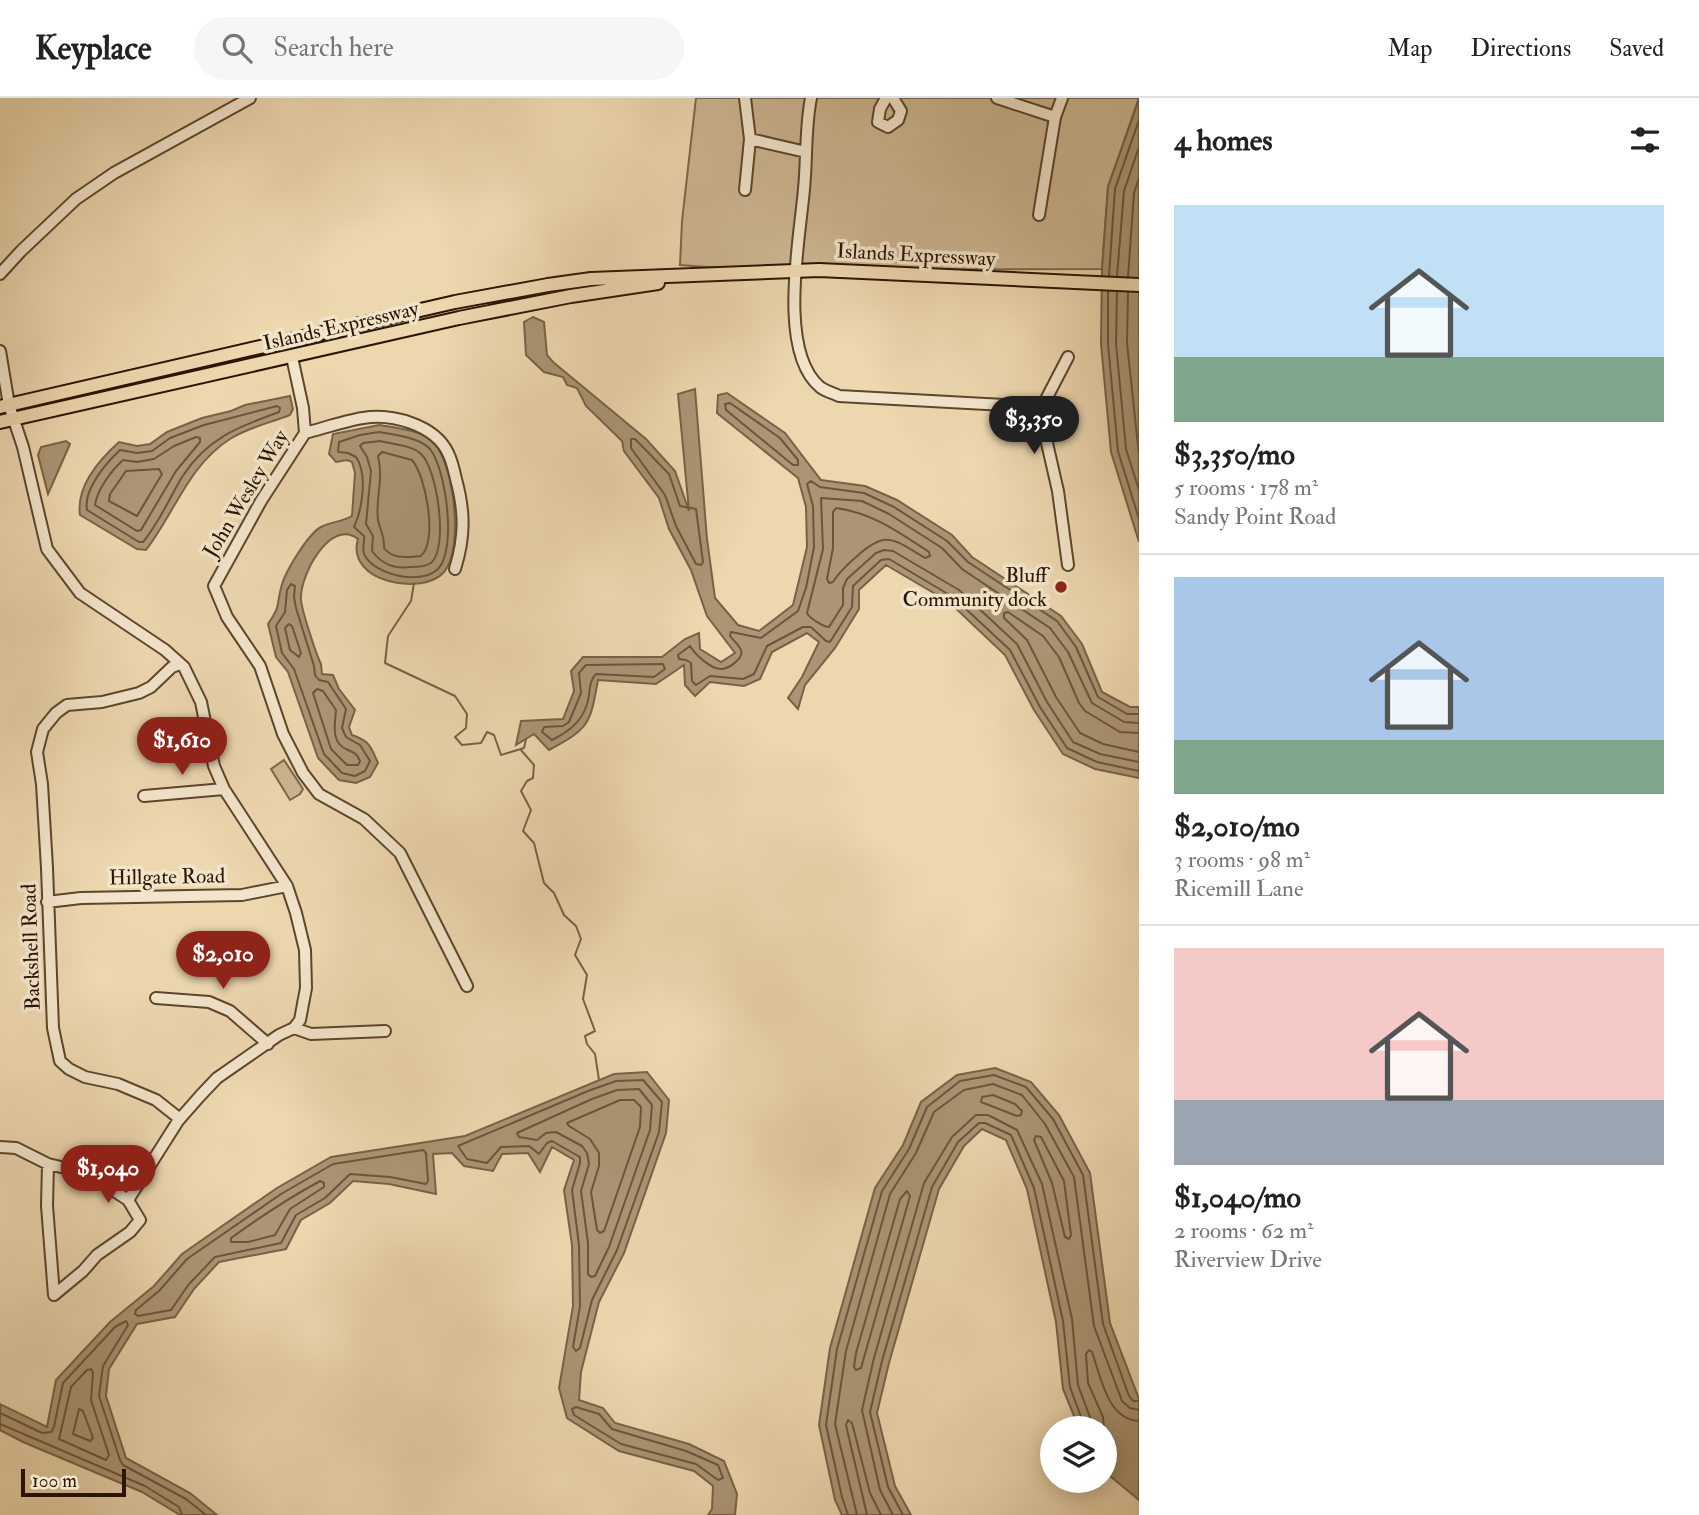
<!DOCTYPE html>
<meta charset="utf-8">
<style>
body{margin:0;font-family:"IM FELL Double Pica",serif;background:#f6f6f6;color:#222;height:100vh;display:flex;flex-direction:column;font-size:26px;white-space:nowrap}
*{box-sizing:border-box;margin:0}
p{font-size:23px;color:#767676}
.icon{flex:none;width:38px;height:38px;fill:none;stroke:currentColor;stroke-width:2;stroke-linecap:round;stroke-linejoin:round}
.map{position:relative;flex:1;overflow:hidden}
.drawer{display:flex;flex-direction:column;background:#fff;width:560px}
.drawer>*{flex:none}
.fabs{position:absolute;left:1040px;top:1318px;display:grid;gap:14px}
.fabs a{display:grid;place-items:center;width:77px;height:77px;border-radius:50%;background:#fff;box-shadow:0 4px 18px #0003;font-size:35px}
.scale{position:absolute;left:21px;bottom:18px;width:105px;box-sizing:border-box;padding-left:7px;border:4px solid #2c1501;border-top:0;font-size:19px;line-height:24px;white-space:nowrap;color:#2c1501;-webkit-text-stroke:5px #f3e5cb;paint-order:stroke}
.price{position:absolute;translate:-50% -60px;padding:0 16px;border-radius:24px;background:#8f2418;color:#fff;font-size:23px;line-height:46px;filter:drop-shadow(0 2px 4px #0008)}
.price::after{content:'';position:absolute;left:50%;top:42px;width:21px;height:16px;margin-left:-10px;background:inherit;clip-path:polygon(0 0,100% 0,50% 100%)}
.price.active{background:#222;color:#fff}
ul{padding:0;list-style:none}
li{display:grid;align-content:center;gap:14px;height:371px;padding:0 35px}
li+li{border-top:2px solid #e0e0e0}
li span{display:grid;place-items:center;height:217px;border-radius:0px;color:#555}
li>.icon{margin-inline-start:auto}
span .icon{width:126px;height:126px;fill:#fffc;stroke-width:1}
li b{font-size:30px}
h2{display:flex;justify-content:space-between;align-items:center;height:84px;padding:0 35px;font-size:30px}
header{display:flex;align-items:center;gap:42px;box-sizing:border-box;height:98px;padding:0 35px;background:#fff;border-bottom:2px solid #e0e0e0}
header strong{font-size:33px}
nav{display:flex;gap:38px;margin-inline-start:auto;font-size:24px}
.search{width:490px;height:63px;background:#f6f6f6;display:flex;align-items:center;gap:18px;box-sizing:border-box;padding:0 24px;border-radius:38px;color:#767676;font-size:26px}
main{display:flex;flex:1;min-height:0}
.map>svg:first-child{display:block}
.green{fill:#ccb691;stroke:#7c6649;stroke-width:2}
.water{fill:#ab9574;stroke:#786246;stroke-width:2}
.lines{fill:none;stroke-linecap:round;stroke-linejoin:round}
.shore{stroke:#6c553a;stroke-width:2}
.stream{stroke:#786246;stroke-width:2}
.minor-casing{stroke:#5c462c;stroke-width:14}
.major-casing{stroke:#2c1501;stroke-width:16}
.minor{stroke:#f3e5cb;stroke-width:10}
.major{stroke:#edd7af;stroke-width:12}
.poi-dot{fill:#8f2418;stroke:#f3e5cb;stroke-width:2.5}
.labels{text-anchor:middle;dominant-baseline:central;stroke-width:7;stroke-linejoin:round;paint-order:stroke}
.street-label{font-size:21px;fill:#2c1501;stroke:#f3e5cb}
.poi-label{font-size:21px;fill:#2c1501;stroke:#f3e5cb;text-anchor:end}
</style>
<header>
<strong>Keyplace</strong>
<div class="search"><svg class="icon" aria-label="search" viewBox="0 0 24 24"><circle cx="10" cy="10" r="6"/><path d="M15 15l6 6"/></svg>Search here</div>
<nav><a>Map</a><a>Directions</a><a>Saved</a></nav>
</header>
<main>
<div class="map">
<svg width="1139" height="1417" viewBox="0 0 1139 1417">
<rect width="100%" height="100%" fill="#edd7af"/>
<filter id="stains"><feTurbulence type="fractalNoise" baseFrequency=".00286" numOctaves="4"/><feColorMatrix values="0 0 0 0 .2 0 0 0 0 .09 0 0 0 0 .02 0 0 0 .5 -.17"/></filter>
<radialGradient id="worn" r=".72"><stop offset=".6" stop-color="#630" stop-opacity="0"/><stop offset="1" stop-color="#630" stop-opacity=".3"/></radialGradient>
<path class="green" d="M696,0H1139L1108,89L1102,171L746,172L680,167L682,123Z
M284,662L303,691L300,696L290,702L271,671Z"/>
<path class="water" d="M1139,1V444L1111,354L1101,246L1102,171L1108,89Z
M533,219L544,224L547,257L553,264L646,341L675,373L689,413L678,296L695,291L707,441L715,500L738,527L759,533L793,507L807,449L806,409L798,380L717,315L718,297L727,295L785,335L821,382L865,388L897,402L952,437L972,459L1061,518L1082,546L1102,594L1130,609H1139V680L1095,671L1063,656L1034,612L1005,557L949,504L886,467L859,492V511L835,550L805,587L798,611L788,600L802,579L819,544L807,535L772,554L760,581L744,588L710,584L695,598L685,587L684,567L656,586L598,582C590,626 590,630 549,652L534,636L516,647L521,623L563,621L574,593L571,573L583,559H662L685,541L699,535L700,551L721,564L735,555L707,518L691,472L669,431L659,400L624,353L622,343L586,308L577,290L567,287L563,279L544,274L526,257L524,224Z
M290,298L293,311L290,317C270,325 249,329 230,341C189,367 175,414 146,452L137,451L80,417C76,389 99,362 119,344L137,348L150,346L167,334L202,320L231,313L245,307Z
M379,327C396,330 423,332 435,346C454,368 464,451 444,474C424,498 345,485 358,441C330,419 299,479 301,502C302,513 316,556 321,566L322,576L333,577L339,591L355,612L349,629L352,637C370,643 371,649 378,665L370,679L356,685L339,682L318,660L288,574L276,559L268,526C281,507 276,509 281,490C284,475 308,436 321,429C330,424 342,424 352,418L355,375L352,364L347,362L336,364L329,356L333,336Z
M66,343L70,346L48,396L38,357L41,349Z
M995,970L1031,984L1059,1017L1090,1075L1110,1225L1139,1301V1402L1104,1373V1330H1079L1063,1291L1056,1224L1027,1091L1006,1042L982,1031L964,1048L939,1091L889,1265L877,1315L895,1388L911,1417H842L835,1402L819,1327L830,1250L875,1090L903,1047L921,1004L957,977Z
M647,974L669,1002L666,1035L624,1155L599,1204L581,1274L579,1302L603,1310L615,1325L689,1346L724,1363L737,1396L735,1417H708L712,1411L713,1388L694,1373L619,1353L567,1320L559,1290L573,1208L572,1147L564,1092L574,1062L552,1049L540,1074L528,1055L502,1056L493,1073L464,1068L452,1055L433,1056L436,1096L389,1086L353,1083L330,1105L301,1122L286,1151L219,1164L194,1191L175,1219L137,1226L109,1271L106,1298L126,1360L190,1395L217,1417H180L142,1394L23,1344L0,1332V1306L47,1329L56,1282L110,1224L154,1188L182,1156L277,1090L331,1059L465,1038L614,976Z"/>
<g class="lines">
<path class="shore" d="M1109,178L1115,91L1139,22
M1117,178L1124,93L1139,49
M1128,179L1134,95L1139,80
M1108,193V246L1118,353L1139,421
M1117,194L1116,246L1126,351L1139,392
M1128,194L1127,245L1139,357
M730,305L780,340L798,362V367H793L726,312L725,306Z
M277,308L280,310L279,314C238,329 207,340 182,379C169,401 159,425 143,444H139L87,412C83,392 106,365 120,352L137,355L152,353L170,340L204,327Z
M379,334C394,337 419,339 430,351C446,371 457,451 438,471C421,487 377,478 365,458C361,451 365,445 364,438L354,429C362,412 368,376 356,359L348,355L338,354L339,344L360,337Z
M196,339L200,340V344L176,373L141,432L137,433L95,407C97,392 111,373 123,362L137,364L154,361L174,348Z
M631,341H635L669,376L680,408L696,411L703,464L701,467L696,466L676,428L665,397L631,350Z
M380,343C391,346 412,347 421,356C437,370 449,450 431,465C425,469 416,469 410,469C393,471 382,466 372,453L373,438L366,426L371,373L367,359L360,348L363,345Z
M382,354L412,362C426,378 438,443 421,458C408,459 393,462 384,450C385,437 380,433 378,422C375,401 384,383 378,358Z
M159,371L162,376L137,418L109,403L110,396L126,373Z
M836,410C873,415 898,434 929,454L930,458L925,460C893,441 886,431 856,459C847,467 839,474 833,484L829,485L827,481L833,450V414Z
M291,486L295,488L294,499L296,510L314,568L315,577L319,582L328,584L346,611L342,630L346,639L360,647L370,663L365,673L355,678L342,675L324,656L294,571L282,555L276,528L285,514L287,492Z
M289,526L292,528L301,555L299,559L290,552L285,530Z
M663,566L665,571L654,579L596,576C590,582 590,589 589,597C586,620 572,632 552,642L542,634L544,629L563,628L569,624L581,595L579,575L586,567Z
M317,591L323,593L336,612C335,626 330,645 348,652C355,655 357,656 360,663L358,667H347L331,651L313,595Z
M1139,616H1127L1098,599L1076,549L1057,523L968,464L947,443L894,409L864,395L820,389L811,383L807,386L813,408L814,449L806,490L798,513L761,540L731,534L730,538C733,542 739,547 741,552C744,560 730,570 722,571C711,572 695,556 690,548L678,557L679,561L686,562L691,565L692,583L696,587L710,578L743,581L754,576L767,548L803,529H811L826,543L830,544L852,509L853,488L881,462L889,461L953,499L1010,552L1040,609L1067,650L1097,664L1139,673
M1139,625L1124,624L1092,605L1068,554L1050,530L962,471L942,450L889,416L862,403L821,400L823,451L807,515C809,520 824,529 829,529L843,507V490L847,481L876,455L884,452L893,453L959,492L1017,546L1047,604L1073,644L1100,656L1139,664
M1139,635L1120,634L1085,613L1079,605L1059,559L1043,538L1008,514L1004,515V520L1027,542L1056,599L1080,635L1103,646L1139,654
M643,982L662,1004L659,1034L617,1152L592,1202L580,1250L576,1253L573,1249L580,1208L579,1147L572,1092L580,1065V1059L552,1043L547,1045L539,1056L529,1048L501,1049L487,1065L467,1061L458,1048L588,993L616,983Z
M639,991L652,1007L650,1032L609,1149L595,1178L591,1179L588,1176V1145L581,1093L589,1066L587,1055L582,1048L556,1034L546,1035L537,1042L519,1039L517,1035L592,1001L617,992Z
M993,997L1015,1006L1022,1013L1021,1017L1017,1018L981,1004L982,999Z
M620,1002H634L641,1009L640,1029L604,1133L600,1135L597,1132L591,1094L599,1068V1055L590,1041L569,1028L567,1025Z
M1036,1038L1041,1039L1064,1083L1071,1137L1069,1141L1065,1139L1052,1085L1034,1042Z
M423,1052L426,1055L428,1083L426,1086L390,1079L350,1076L325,1100L296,1117L281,1145L215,1159L189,1186L171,1212L138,1218L135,1216L136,1212L159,1193L187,1161L281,1096L333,1066Z
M320,1083L324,1085V1089L290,1111L275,1137L248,1144H231V1140C260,1119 289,1100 320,1083Z
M907,1093L910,1098L861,1270L856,1272L854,1269L856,1255L900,1101Z
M91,1271L93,1275L91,1302L109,1357L106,1362L59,1341L71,1289L87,1272Z
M576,1309L599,1316L612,1331L686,1353L718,1367L723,1380L718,1382L696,1366L621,1346L574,1317L572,1311Z
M79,1311L83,1313L93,1340L90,1343L73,1336Z
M0,1315L42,1335L51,1334L54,1329L63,1285L115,1229L126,1223L128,1227L103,1268L99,1298L120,1362L123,1367L186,1401L206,1417
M0,1326L145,1388L179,1409L182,1417
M1104,1330L1103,1319L1088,1285L1086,1256L1089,1252L1092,1254C1101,1279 1107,1321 1139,1323
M848,1417L842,1399L826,1327L837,1251L882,1093L909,1051L927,1009L960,983L994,977L1026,989L1053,1021L1083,1077L1103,1226L1129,1298L1133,1303H1139
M857,1417L835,1326L846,1253L890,1096L916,1055L934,1014L964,992L993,986L1022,997L1045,1026L1074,1079L1094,1228L1122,1303L1130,1310L1139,1312
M867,1417L846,1327L848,1322L852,1325L870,1395L881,1417
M893,1417L880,1392L862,1312L874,1260L924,1085L952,1039L976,1017H988L1017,1032L1042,1086L1072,1221L1078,1287L1094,1330
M903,1417L888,1389L870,1314L882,1263L932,1089L958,1044L979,1025H985L1011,1037L1034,1090L1063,1223L1070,1289L1085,1330"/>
<path class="stream" d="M414,485L411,503L388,538L385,565L455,598L467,616L466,630L455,639L462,647L481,645L487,634L494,637L501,657L524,650L526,641
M521,652L534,667L533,680L527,683L521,693L531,712L523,733L534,745L544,785L554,795L564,817L576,828L581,841L575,857L587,877L583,901L595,933L585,938L587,946L595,956L599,982"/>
<defs>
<path id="minor" d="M745,0L750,41L745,92
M811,0C805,30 807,61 804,91C800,140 777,253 820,289C825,293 833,295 839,298L1042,309
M886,0L880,11L878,24L888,29L898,22L901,13L893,0
M997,0L1055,19
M750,41L806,54
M1039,117L1055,19L1062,0
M0,176L21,153L76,101L114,75L250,0
M0,253L9,307L23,349L47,451L80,495L165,552L184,569L201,604L214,668L224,691L287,788L296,815L305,852L306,890L300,922L294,930L279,937L217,980L200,998L178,1023L128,1102
M292,259L303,310L305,335L261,403L214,488L227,519L260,568L283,636L303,675L319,696L364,721L400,755L467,888
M1068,259L1042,309L1044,332L1058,393L1068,467
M305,335C324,330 344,323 363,320C392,315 435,327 448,355C452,363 454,372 456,381C465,414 465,439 455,471
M180,566L172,569L151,589L139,595L102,604L67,607L56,615L43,631L37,654L42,686L47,770L53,930L60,963L69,971L85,979L118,986L156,1002L180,1021
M144,698L224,691
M47,804L81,800L242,797L287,788
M156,900L209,904L230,913L268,946
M294,930L311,936L385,933
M0,1049L16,1050L48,1066L87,1075L128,1102L140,1122L130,1134L97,1157L83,1173L54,1197
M48,1066L47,1108L54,1197"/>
<path id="major" d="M0,309L455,204L548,187L591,181L819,172L1139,187
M0,324L459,220L571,198L658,185"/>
</defs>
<use href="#minor" class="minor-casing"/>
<use href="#major" class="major-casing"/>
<use href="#minor" class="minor"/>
<use href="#major" class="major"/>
</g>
<circle class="poi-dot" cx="1061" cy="489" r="7"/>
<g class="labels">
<g class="street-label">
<text transform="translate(916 157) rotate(3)">Islands Expressway</text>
<text transform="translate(341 228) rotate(-13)">Islands Expressway</text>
<text transform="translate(246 396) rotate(-59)">John Wesley Way</text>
<text transform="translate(167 779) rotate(-1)">Hillgate Road</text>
<text transform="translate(31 849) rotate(-92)">Backshell Road</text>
</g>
<g class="poi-label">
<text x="1047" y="477">Bluff<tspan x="1047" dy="24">Community dock</tspan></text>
</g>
</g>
<rect width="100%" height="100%" filter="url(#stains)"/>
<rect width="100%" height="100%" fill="url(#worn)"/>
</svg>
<div class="fabs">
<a><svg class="icon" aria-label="layers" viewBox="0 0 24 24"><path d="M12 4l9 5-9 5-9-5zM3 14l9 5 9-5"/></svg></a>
</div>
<div class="scale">100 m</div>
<b class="price active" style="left:1034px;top:358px">$3,350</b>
<b class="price" style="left:182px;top:679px">$1,610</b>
<b class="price" style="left:223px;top:893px">$2,010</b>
<b class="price" style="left:108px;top:1107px">$1,040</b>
</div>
<section class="drawer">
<h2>4 homes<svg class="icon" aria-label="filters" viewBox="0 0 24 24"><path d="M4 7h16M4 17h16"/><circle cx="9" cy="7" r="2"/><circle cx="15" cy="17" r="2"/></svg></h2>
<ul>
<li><span style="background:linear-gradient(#bfe0f5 70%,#7fa58c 0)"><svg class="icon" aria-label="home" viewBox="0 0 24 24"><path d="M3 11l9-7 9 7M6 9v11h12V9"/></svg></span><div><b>$3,350/mo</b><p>5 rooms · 178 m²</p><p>Sandy Point Road</p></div></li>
<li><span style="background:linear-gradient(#a9c7e8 75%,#7fa58c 0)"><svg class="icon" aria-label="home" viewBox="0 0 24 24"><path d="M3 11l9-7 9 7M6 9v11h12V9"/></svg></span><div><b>$2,010/mo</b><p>3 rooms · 98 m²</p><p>Ricemill Lane</p></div></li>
<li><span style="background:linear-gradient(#f6c9c9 70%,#9aa5b1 0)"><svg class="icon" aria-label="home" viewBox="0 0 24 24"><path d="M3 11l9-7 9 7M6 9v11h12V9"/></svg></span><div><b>$1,040/mo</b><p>2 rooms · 62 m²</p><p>Riverview Drive</p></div></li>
</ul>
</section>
</main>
